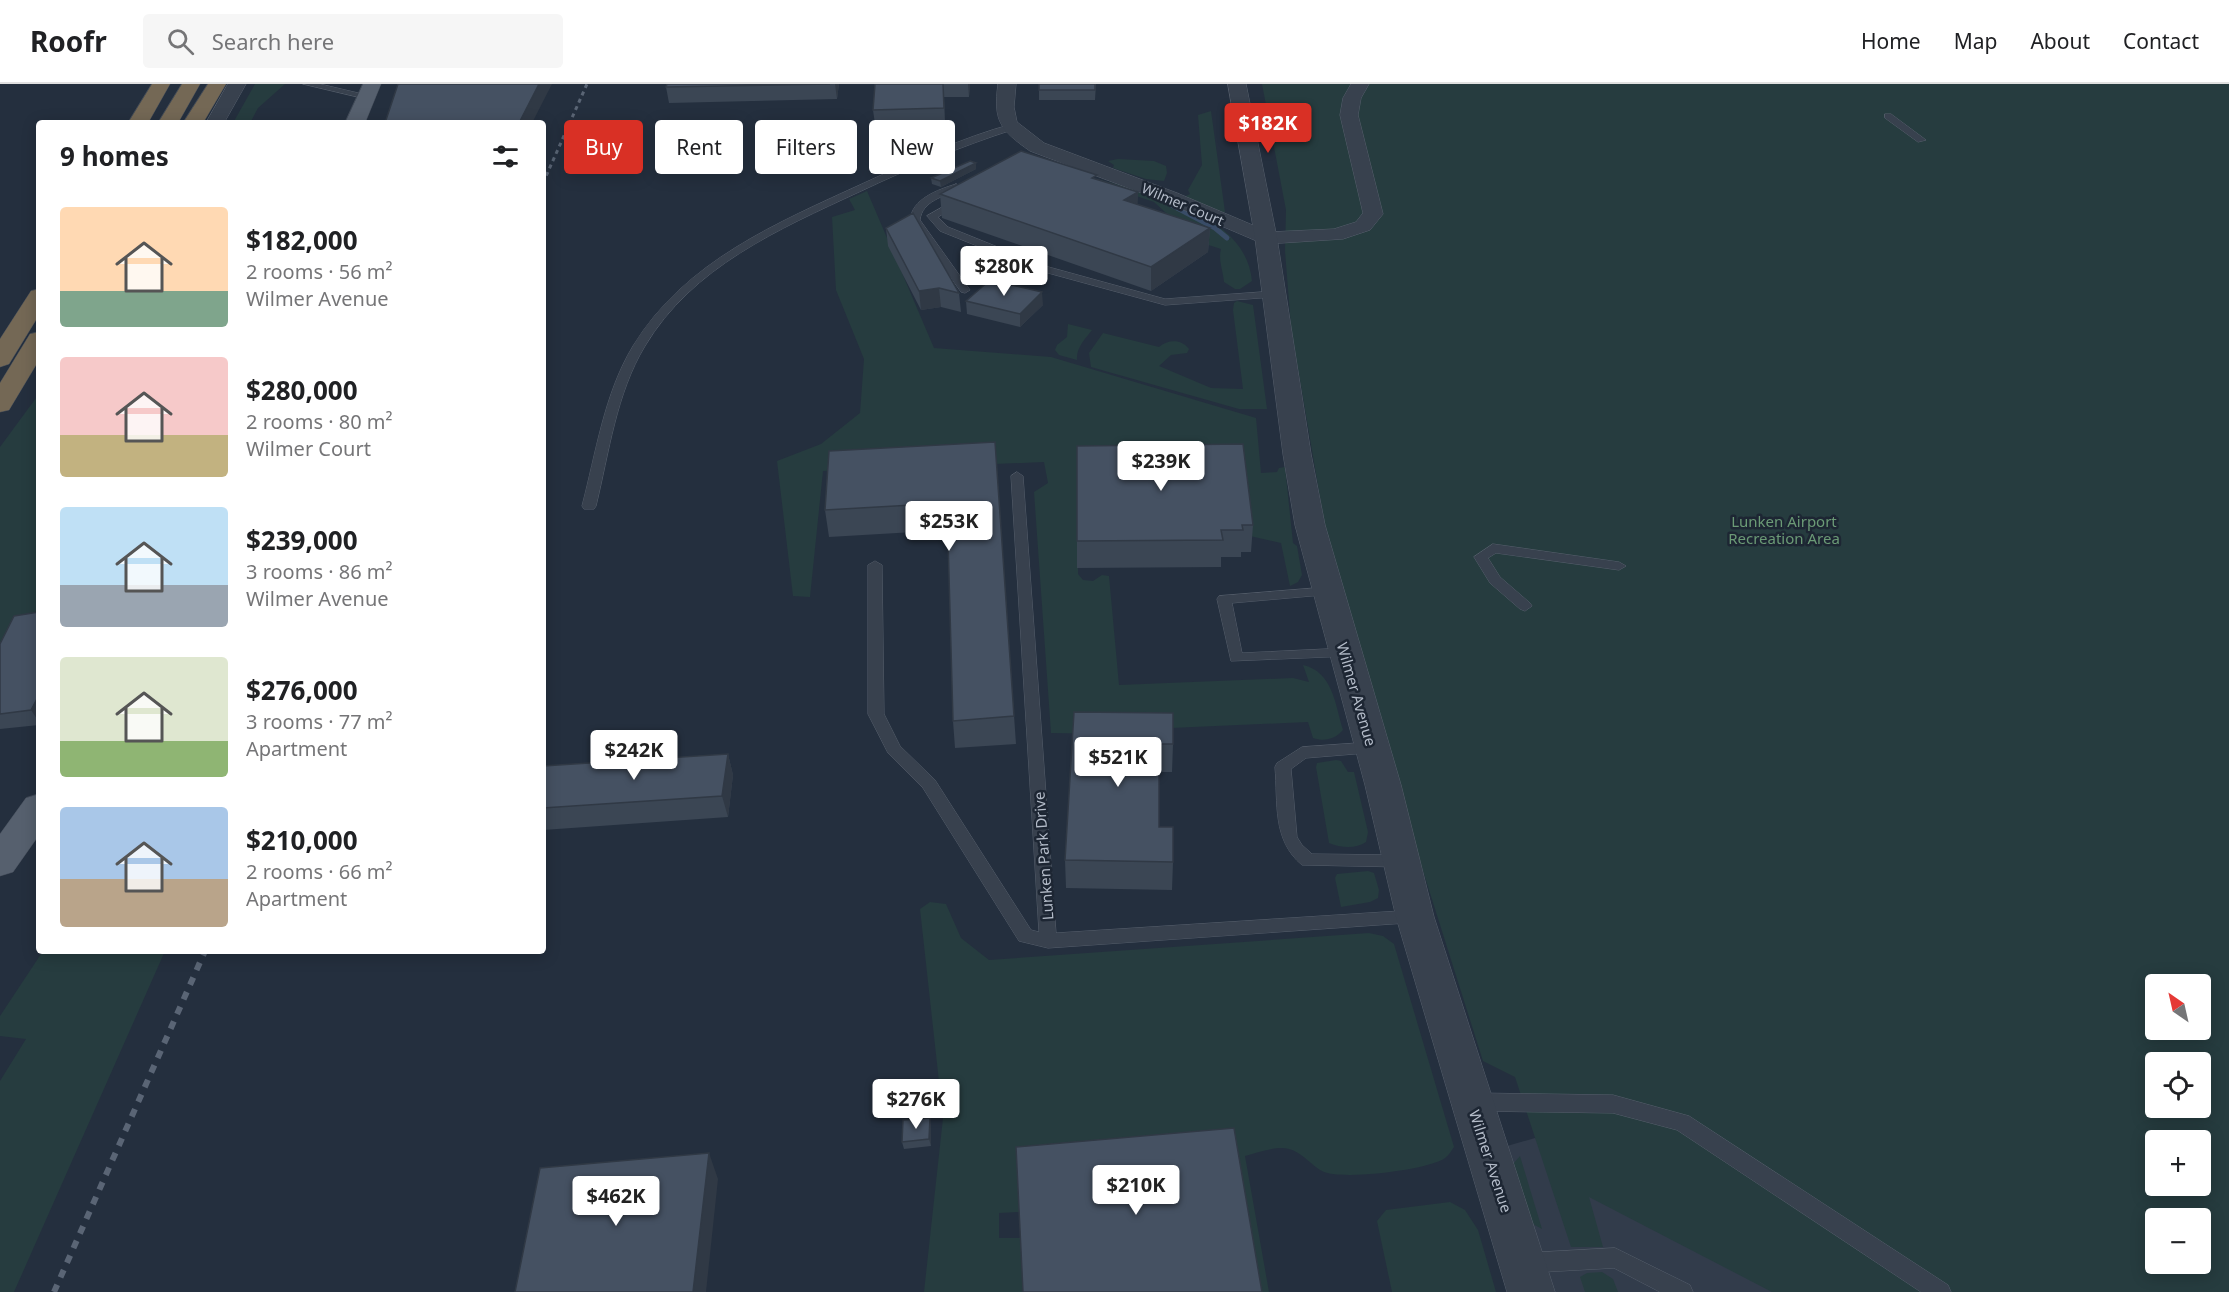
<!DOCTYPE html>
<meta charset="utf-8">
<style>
body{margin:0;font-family:"Noto Sans",sans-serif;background:#f6f6f6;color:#202124;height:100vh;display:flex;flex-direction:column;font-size:22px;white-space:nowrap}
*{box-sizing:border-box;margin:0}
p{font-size:20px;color:#757577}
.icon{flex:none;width:33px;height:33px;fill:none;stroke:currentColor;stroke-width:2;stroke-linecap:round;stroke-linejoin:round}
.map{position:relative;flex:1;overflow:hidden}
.drawer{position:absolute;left:36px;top:36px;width:510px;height:834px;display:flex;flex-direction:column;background:#fff;border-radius:6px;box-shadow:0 3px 15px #0003}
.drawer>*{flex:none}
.banner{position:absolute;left:564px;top:36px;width:570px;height:54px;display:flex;gap:12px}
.needle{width:39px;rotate:326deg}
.buttons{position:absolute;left:2145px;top:890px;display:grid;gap:12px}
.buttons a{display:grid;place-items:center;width:66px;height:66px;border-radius:6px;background:#fff;box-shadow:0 3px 15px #0003;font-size:30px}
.price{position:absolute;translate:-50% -51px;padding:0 14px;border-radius:6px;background:#fff;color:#222;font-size:20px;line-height:39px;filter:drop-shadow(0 2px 3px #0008)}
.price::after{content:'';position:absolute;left:50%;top:36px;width:18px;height:14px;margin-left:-9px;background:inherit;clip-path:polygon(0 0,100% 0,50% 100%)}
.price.selected{background:#d93025;color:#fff}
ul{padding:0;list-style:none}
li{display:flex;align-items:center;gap:18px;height:150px;padding:0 24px}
li span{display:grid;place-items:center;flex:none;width:168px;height:120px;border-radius:6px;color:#555}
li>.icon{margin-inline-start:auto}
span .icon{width:72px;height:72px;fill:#fffc;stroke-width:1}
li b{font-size:26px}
h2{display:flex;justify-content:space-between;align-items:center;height:72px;padding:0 24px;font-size:26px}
.tag{padding:0 21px;border-radius:6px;background:#fff;box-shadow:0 3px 15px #0003;font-size:21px;line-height:54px}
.tag.selected{background:#d93025;color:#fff}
header{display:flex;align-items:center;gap:36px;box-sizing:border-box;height:84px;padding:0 30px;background:#fff;border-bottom:2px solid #e0e0e0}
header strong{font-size:28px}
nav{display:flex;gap:33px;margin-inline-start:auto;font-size:21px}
.search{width:420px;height:54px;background:#f6f6f6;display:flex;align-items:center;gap:15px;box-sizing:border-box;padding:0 21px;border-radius:6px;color:#757577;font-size:22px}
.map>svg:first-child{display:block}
.airport{fill:#323c4b}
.green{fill:#263c3f;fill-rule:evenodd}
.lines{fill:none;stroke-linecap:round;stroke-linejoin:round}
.stream{stroke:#394c67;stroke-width:5}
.service-casing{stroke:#565f6c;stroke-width:1}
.minor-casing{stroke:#565f6c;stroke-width:1}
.tertiary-casing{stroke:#565f6c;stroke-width:1}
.primary-casing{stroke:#414a57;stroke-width:1}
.motorway-casing{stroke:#434c59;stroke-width:1}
.service{fill:#38414e;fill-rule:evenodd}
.minor{fill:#38414e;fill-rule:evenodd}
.tertiary{fill:#38414e;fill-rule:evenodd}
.primary{fill:#56606e;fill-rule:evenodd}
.motorway{fill:#746855;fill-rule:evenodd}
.rail-far1{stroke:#5a6575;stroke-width:3;stroke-dasharray:4 4;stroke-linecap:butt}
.rail{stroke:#5a6575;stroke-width:6;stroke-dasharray:8 8;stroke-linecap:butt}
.wall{fill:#3b4654}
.shaded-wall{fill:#303945}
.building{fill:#455162;stroke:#303945;stroke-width:1.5}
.labels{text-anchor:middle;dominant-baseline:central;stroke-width:5;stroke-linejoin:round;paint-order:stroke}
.far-street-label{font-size:14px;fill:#b4bcc9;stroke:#1d2633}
.park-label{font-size:15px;fill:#6b9a76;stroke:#1d2633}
.street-label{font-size:15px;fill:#b4bcc9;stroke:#1d2633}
</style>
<header>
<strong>Roofr</strong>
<div class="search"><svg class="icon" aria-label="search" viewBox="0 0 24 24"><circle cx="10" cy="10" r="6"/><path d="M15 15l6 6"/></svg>Search here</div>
<nav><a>Home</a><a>Map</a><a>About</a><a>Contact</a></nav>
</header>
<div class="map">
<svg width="2229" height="1208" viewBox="0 0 2229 1208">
<rect width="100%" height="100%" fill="#242f3e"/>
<path class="airport" d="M1535,1054L1565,1072L1844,1208H1553L1507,1062Z"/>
<path class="green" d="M255,0H285L258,24L250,39H233Z
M1262,0H2229V1208H1772L1589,1113L1603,1163H1571L1515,993L1483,977L1359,584L1331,478L1291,243L1285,167L1286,126ZM2156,900H2200V945H2156ZM2156,978H2200V1023H2156ZM2156,1056H2200V1101H2156ZM2156,1134H2200V1179H2156Z
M1211,27L1225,128H1219L1184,113L1190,110L1188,106L1202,81L1198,31Z
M1118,75L1154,77L1166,82L1167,89L1164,97L1146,95L1113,84L1114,81L1108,77Z
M1094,95C1141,103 1191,125 1227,156L1231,155L1217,144L1194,130C1224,141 1249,164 1252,197L1240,205H1235L1224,198C1223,186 1218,176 1221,165L1171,149L1175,137L1154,118L1089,96Z
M867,107L934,264L1051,273L1256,334L1261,389L1277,388L1279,384L1285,383L1293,459L1297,462L1302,491L1298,498L1290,502L1281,459L1250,452L1078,388V490L1083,496L1093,497L1102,491L1109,492L1119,601L1293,594L1309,598L1303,581C1333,588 1335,620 1343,646C1335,655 1325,658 1313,654L1308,638L1171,644V651L1051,649L1034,408L1048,399L1044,378L823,387L810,513L793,512L777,377L821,360L860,329L864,275L836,206L832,133L855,126L849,115Z
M1237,217L1253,221L1267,325H1239L1091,283L1089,269L1103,249L1159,263C1168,255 1182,255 1189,265L1187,269L1171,271L1159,282L1211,304L1243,305L1233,226L1234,219Z
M1068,240L1092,246C1085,255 1076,264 1077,276L1059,271L1055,266L1057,261L1067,253Z
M39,310V524L0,563V363Z
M1336,676L1341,677L1348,688H1354L1368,748L1366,758C1356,765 1341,764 1329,759L1316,683L1317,679Z
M1368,787L1374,789L1379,806L1378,814L1370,818L1341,823L1335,794L1337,790Z
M930,818L946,820L961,854L989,876L1369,849L1383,852L1394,860L1454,1063C1452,1066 1449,1071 1445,1074C1429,1086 1340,1097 1322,1087C1308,1079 1299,1064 1282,1064C1270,1064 1256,1069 1245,1072L1269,1208H1254L1020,1128L999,1129V1154H1021L1024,1208H924L943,1034L920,825Z
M43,867H165L14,1208H0V997L26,955L0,952V932Z
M1520,1072L1542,1145L1531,1139L1513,1080Z
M1450,1118L1465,1126L1478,1146L1496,1208H1392L1377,1137L1386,1126Z
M1602,1188L1613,1195L1618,1208H1585L1580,1193L1587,1189Z"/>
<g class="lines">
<path class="stream" d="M1160,115L1215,144L1227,154"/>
<defs>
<path id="service" d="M303,0H320L371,12L367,15Z
M1885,30H1891L1926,56L1918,58L1885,34Z
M1012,40L1015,41V45C961,62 910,84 859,108C779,145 692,183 645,262C616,310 609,369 596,422L594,425H584L582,422C596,369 604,310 633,262C685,177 777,139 864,99C912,77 961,54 1012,40Z
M956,100L961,103L959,105C943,113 922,117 920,136L970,206L965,209L961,208L910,136C912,115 937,106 956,100Z
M955,116L963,118L938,133L948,143L1045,182L1165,215L1274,207L1279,210L1274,213L1165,221L1037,186L940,147L927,132Z
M1017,388L1023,392L1056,849L1415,826L1421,828L1424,833L1421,838L1048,864L1019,857L923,704L888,669L868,630V481L875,477L882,481L884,630L900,662L935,696L1031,846L1039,848L1011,392Z
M1493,460L1619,478L1626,482L1619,486L1496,469L1488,474L1500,493L1530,519L1532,522L1525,527L1520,525L1490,499L1474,473Z
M1329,503L1336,507L1334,510L1232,519L1242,569L1346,564L1351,566L1353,569L1351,572L1231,577L1217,515L1219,512Z
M1373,658L1379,660L1381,664L1379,668L1306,674L1291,685L1297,753L1302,761L1312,770L1401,771L1407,772L1409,777L1407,782L1401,783L1302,781C1272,756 1278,719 1275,683L1277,679L1302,663Z
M1475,1009L1613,1011L1689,1032L1948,1201L1951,1208H1921L1677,1046L1613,1029L1475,1027L1468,1024L1465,1018L1468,1012Z
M1615,1164L1690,1201L1693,1208H1660L1614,1184L1525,1189L1517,1186L1514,1179L1517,1172L1525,1169Z"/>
<path id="minor" d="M228,0H246L224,39H206Z
M998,0H1016L1014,23L1017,38L1044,59L1177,109L1269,148L1334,145L1356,138L1363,129L1340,31L1343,14L1351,0H1369L1361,14L1358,31L1383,130L1370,146L1343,155L1266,160L1259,158L1163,117L1030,67C1000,46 993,37 998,0Z"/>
<path id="tertiary" d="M1228,0H1246L1277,154L1311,370L1325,441L1401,701L1434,833L1555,1208H1507L1396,833L1365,701L1295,441L1283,370L1255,154Z"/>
<path id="primary" d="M363,0H381L365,39H345Z
M39,710V751L13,788L0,792V750L26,714Z"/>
<path id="motorway" d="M152,0H170L148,39H128Z
M182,0H200L178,39H158Z
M208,0H226L203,39H183Z
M39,205V231L9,280L0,283V255L31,207Z
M39,248V276L9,326L0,328V299L30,250Z"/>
</defs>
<use href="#service" class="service-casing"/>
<use href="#minor" class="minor-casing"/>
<use href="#tertiary" class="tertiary-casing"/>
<use href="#primary" class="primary-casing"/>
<use href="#motorway" class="motorway-casing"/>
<use href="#service" class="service"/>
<use href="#minor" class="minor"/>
<use href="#tertiary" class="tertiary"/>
<use href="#primary" class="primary"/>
<use href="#motorway" class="motorway"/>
<path class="rail-far1" d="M543,99L587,0"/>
<path class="rail" d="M54,1208L205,867"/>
</g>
<path class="wall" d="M839,0L837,15L669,19L666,3Z
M875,0H970L969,13H944L945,38L875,40L873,26Z
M1096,0L1095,16H1039V6Z
M976,79V85L941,103L932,100L931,94Z
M1097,95L1138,108L1137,121L1210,144L1208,168L1151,207L942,134L940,110Z
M886,144L959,209L961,228L941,223L921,226L888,162Z
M966,217L1043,221L1020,243L967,230Z
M995,358L1016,660L955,664L953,637L948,446L829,453L825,426Z
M1077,362L1253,441L1251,468H1241V473H1221V483L1077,484Z
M39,528V641L0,645V560Z
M1074,628L1173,660L1172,688H1159V743L1173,778L1172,806L1066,804L1065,776Z
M728,670L733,691L728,733L543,746V682Z
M931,1041V1062L904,1065L902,1058Z"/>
<path class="shaded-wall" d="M539,0H552L532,39H519Z
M835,0H839L837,15Z
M968,0H970L969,13Z
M976,79V85L941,103L940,97Z
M1138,108L1137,131L1124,116Z
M1210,144L1208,168L1151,207V183Z
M939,204L941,223L921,226L919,207Z
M1042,208L1043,221L1020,243V230Z
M39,611V638L31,626Z
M728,670L733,691L728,733L722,712Z
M930,1034L931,1041V1062L929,1055Z
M709,1069L718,1095L706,1208H693Z"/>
<path class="building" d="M398,0H539L519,39H385Z
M667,0H830L666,3Z
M875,0H943L944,24L873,26Z
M1039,0H1095V6H1039Z
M1021,67L1097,91L1092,94L1138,108L1124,116L1210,144L1151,183L940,110Z
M970,77L976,79L940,97L931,94Z
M913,129L959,209L939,204L919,207L886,144Z
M990,196L1042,208L1020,230L966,217Z
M995,358L1014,632L953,637L947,419L825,426L829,367Z
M1243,360L1253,441H1242L1243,446H1221L1223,456L1077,457V362Z
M39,528V611L31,626L0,630V560L14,532Z
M1074,628L1173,629V660H1159V743H1173V778L1065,776Z
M728,670L722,712L543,724V682Z
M930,1034L929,1055L902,1058L903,1036Z
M1234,1044L1262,1208H1023L1016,1063Z
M709,1069L693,1208H515L540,1084Z"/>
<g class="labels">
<g class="far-street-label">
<text transform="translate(1183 120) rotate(23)">Wilmer Court</text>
</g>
<g class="park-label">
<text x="1784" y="437">Lunken Airport<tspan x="1784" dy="17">Recreation Area</tspan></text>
</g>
<g class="street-label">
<text transform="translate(1357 610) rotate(74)">Wilmer Avenue</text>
<text transform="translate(1043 772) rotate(-94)">Lunken Park Drive</text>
<text transform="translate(1491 1077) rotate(72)">Wilmer Avenue</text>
</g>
</g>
</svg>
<div class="buttons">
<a><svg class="needle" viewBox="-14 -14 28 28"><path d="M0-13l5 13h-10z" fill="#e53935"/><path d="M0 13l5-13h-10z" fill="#757577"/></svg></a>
<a><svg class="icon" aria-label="locate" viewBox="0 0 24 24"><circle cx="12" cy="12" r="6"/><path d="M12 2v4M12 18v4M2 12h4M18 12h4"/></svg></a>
<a>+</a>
<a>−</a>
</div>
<b class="price selected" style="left:1268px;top:70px">$182K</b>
<b class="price" style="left:1004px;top:213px">$280K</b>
<b class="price" style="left:1161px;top:408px">$239K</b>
<b class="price" style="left:949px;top:468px">$253K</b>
<b class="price" style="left:634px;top:697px">$242K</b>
<b class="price" style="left:1118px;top:704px">$521K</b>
<b class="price" style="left:916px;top:1046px">$276K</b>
<b class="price" style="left:1136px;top:1132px">$210K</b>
<b class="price" style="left:616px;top:1143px">$462K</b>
<div class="banner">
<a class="tag selected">Buy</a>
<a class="tag">Rent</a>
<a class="tag">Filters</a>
<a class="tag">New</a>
</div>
<section class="drawer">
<h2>9 homes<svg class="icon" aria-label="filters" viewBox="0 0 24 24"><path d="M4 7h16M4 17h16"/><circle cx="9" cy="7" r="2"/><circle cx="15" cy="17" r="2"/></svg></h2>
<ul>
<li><span style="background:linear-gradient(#ffd9b3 70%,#7fa58c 0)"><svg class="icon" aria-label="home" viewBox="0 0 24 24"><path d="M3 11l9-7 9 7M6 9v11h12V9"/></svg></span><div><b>$182,000</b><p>2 rooms · 56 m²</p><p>Wilmer Avenue</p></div></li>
<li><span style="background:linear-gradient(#f6c9c9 65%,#c2b280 0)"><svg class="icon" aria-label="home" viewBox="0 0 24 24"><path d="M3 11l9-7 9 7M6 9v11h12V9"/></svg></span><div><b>$280,000</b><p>2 rooms · 80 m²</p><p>Wilmer Court</p></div></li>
<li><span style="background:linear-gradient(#bfe0f5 65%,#9aa5b1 0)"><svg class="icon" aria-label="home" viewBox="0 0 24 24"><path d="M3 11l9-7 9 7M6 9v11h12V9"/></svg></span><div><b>$239,000</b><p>3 rooms · 86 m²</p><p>Wilmer Avenue</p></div></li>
<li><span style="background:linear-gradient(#dfe7d0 70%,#8fb573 0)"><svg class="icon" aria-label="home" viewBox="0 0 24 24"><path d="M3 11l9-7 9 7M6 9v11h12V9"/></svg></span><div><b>$276,000</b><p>3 rooms · 77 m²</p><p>Apartment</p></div></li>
<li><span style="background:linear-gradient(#a9c7e8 60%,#b9a48a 0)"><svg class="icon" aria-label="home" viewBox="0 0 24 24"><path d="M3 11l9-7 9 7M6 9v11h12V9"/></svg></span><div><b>$210,000</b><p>2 rooms · 66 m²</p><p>Apartment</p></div></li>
</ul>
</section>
</div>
